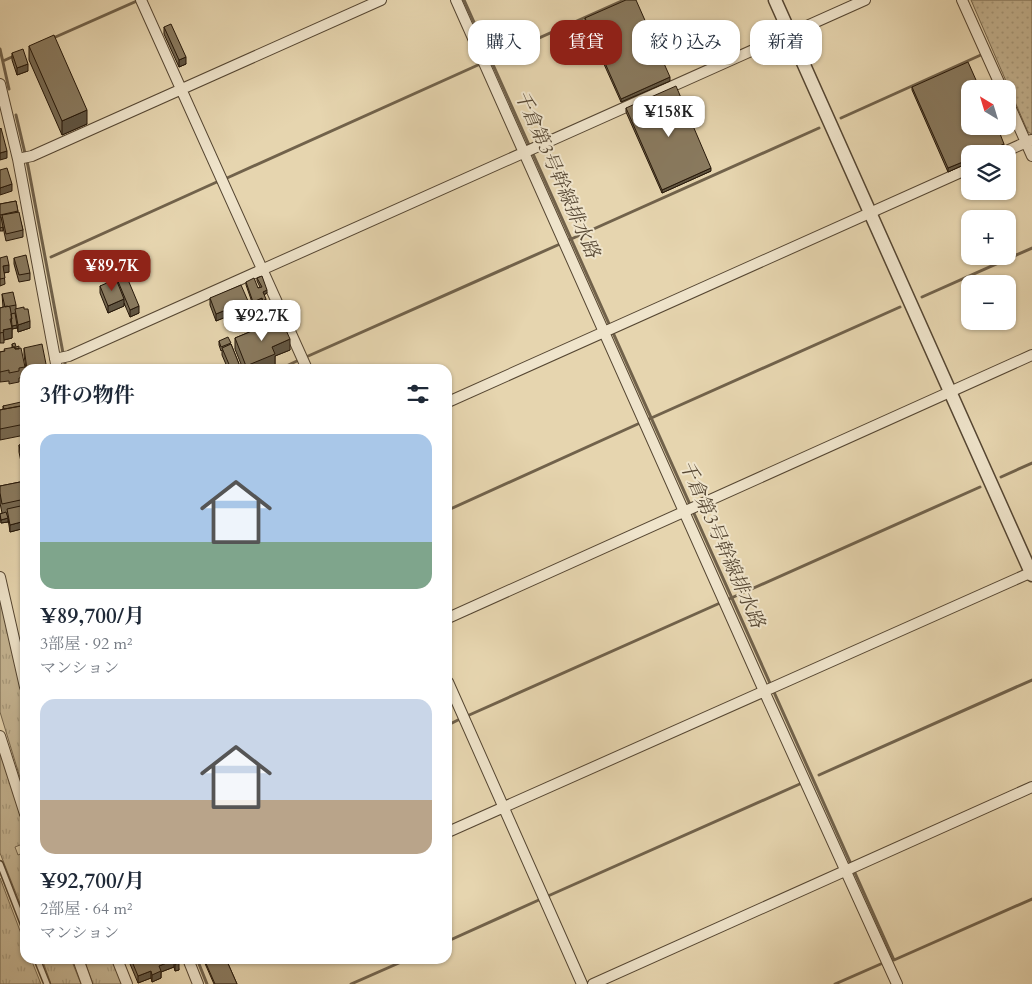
<!DOCTYPE html>
<html lang="ja">
<meta charset="utf-8">
<style>
body{margin:0;font-family:Cardo,"Noto Serif JP",serif;background:#f2f2f3;color:#1f2937;height:100vh;display:flex;flex-direction:column;font-size:19px;white-space:nowrap}
*{box-sizing:border-box;margin:0}
p{font-size:16px;color:#747a83}
.icon{flex:none;width:28px;height:28px;fill:none;stroke:currentColor;stroke-width:2;stroke-linecap:round;stroke-linejoin:round}
.map{position:relative;flex:1;overflow:hidden}
.panel{position:absolute;left:20px;top:364px;width:432px;height:600px;display:flex;flex-direction:column;background:#fff;border-radius:15px;box-shadow:0 1px 4px #0004}
.panel>*{flex:none}
.banner{position:absolute;left:468px;top:20px;width:475px;height:45px;display:flex;gap:10px}
.needle{width:32px;rotate:322deg}
.buttons{position:absolute;left:961px;top:80px;display:grid;gap:10px}
.buttons a{display:grid;place-items:center;width:55px;height:55px;border-radius:10px;background:#fff;box-shadow:0 1px 4px #0004;font-size:25px}
.price{position:absolute;translate:-50% -42px;padding:0 11px;border-radius:10px;background:#fff;color:#222;font-size:16px;line-height:32px;filter:drop-shadow(0 1px 2px #0008)}
.price::after{content:'';position:absolute;left:50%;top:30px;width:15px;height:11px;margin-left:-8px;background:inherit;clip-path:polygon(0 0,100% 0,50% 100%)}
.price.selected{background:#8f2418;color:#fff}
ul{padding:0;list-style:none}
li{display:grid;align-content:center;gap:10px;height:265px;padding:0 20px}
li span{display:grid;place-items:center;height:155px;border-radius:15px;color:#555}
li>.icon{margin-inline-start:auto}
span .icon{width:90px;height:90px;fill:#fffc;stroke-width:1}
li b{font-size:21px}
h2{display:flex;justify-content:space-between;align-items:center;height:60px;padding:0 20px;font-size:21px}
.tag{padding:0 18px;border-radius:15px;background:#fff;box-shadow:0 1px 4px #0004;font-size:18px;line-height:45px}
.tag.selected{background:#8f2418;color:#fff}
.map>svg:first-child{display:block}
.grass{fill:url(#grass-tufts);stroke:#75664e}
.park{fill:url(#park-dots);stroke:#75664e}
.lines{fill:none;stroke-linecap:round;stroke-linejoin:round}
.stream{stroke:#71624b;stroke-width:3}
.service-casing{stroke:#554632;stroke-width:8}
.minor-casing{stroke:#554632;stroke-width:12}
.tertiary-casing{stroke:#554632;stroke-width:15}
.service{stroke:#efe4cb;stroke-width:5}
.minor{stroke:#efe4cb;stroke-width:10}
.tertiary{stroke:#efe4cb;stroke-width:12}
.wall{fill:#766952;stroke:#251709}
.shaded-wall{fill:#605542;stroke:#251709}
.building{fill:#897a5f;stroke:#251709}
.labels{text-anchor:middle;dominant-baseline:central;stroke-width:4;stroke-linejoin:round;paint-order:stroke}
.water-label{font-size:19px;font-style:italic;fill:#584935;stroke:#efe4cb}
</style>
<div class="map">
<svg width="1032" height="984" viewBox="0 0 1032 984">
<defs>
<pattern id="grass-tufts" width="24" height="20" patternUnits="userSpaceOnUse" patternTransform="scale(1.25)"><rect width="24" height="20" fill="#c5b593"/><path d="M3 7l-1-3M5 7V3M7 7l1-3M15 17l-1-3M17 17v-4M19 17l1-3" fill="none" stroke="#a99b7d"/></pattern>
<pattern id="park-dots" width="8" height="8" patternUnits="userSpaceOnUse" patternTransform="scale(1.25)"><rect width="8" height="8" fill="#c5b593"/><path d="M2 2h.1M6 6h.1" fill="none" stroke="#a99b7d" stroke-width="1.8" stroke-linecap="round"/></pattern>
</defs>
<rect width="100%" height="100%" fill="#e6d5af"/>
<filter id="stains"><feTurbulence type="fractalNoise" baseFrequency=".004" numOctaves="4"/><feColorMatrix values="0 0 0 0 .2 0 0 0 0 .09 0 0 0 0 .02 0 0 0 .5 -.17"/></filter>
<radialGradient id="worn" r=".72"><stop offset=".6" stop-color="#630" stop-opacity="0"/><stop offset="1" stop-color="#630" stop-opacity=".3"/></radialGradient>
<path class="grass" d="M0,593L25,699V794L0,712Z
M0,750L25,831V843L15,847L18,855L25,852V916L0,853Z
M0,878L25,944V959H31L41,984H0Z
M42,959H71L81,984H51Z
M84,959H113L122,984H93Z"/>
<path class="park" d="M971,0H1032V134L1028,132Z"/>
<g class="lines">
<path class="stream" d="M464,0L894,960L1032,899
M51,39L137,1
M0,49L9,89
M490,60L624,0
M3,61L14,56
M1008,92L1011,100
M16,115L28,166L66,369
M841,118L983,54
M227,178L478,65
M569,240L819,128
M51,257L219,181
M922,297L1032,248
M306,357L560,244
M280,369L299,360
M649,419L900,307
M1001,477L1032,463
M448,510L640,423
M729,599L980,487
M467,716L720,603
M448,725L460,719
M819,775L1032,680
M548,896L802,783
M448,941L541,899
M197,959L207,984
M351,984L408,959
M835,984L883,963"/>
<defs>
<path id="service" d="M0,864L25,928
M37,959L47,984"/>
<path id="minor" d="M141,0L307,369
M456,0L764,691L897,984
M962,0L1002,89
M0,84L18,159L57,369
M1008,102L1032,156
M1000,154L1031,140
M18,159L32,156L381,0
M55,359L69,356L865,0
M448,402L970,168
M0,577L25,687
M448,618L1032,355
M448,682L582,984
M0,736L25,814
M448,832L1032,572
M78,959L87,984
M117,959L127,984
M188,959L198,984
M593,984L1032,787"/>
<path id="tertiary" d="M775,0L1032,575"/>
</defs>
<use href="#service" class="service-casing"/>
<use href="#minor" class="minor-casing"/>
<use href="#tertiary" class="tertiary-casing"/>
<use href="#service" class="service"/>
<use href="#minor" class="minor"/>
<use href="#tertiary" class="tertiary"/>
</g>
<path class="wall" d="M585,18L670,81L621,102L585,22Z
M164,27L186,64L179,67L164,34Z
M29,46L87,124L62,135L29,60Z
M12,53L28,71L17,75L12,60Z
M912,87L1004,147L948,172L912,90Z
M626,108L711,171L662,193L626,112Z
M16,201L18,212L23,230V237L6,241L3,227V231H0V204Z
M0,258L9,272L4,273L5,284L0,286Z
M14,258L30,273V280L19,282L14,264Z
M257,278L267,293L264,295L266,303L263,304L262,302L253,305L246,285V282L258,288L260,287L257,281Z
M117,279L139,313L130,317L124,303V306L108,313L100,293V286L117,282Z
M2,294L16,305V308L30,328L18,332L17,326V328L12,329V327V338L4,340V343H0V308L3,307Z
M210,298L248,308L216,321L210,305Z
M265,311L283,322L290,350L275,356V365L265,369H243L235,349V338L267,325L265,318Z
M219,341L231,344L241,369H228L222,355V350L221,351L219,345Z
M12,344L16,347L25,367V377L19,378V382L9,384V381L0,382V352L4,351L12,348Z
M24,348L47,369H26L24,355Z
M25,405V435L0,440V410L3,409V406Z
M25,444V467H22L19,452V445Z
M25,481V528L10,532L8,519V522L1,523L0,514L2,513L0,503V486Z
M130,959H177L179,970L175,971L174,967L161,972V978L152,982L151,978L138,983L130,964Z
M203,959H226L237,984H214Z"/>
<path class="shaded-wall" d="M186,57V64L179,67V60Z
M28,64V71L17,75V68Z
M670,77V81L621,102V99Z
M87,110V124L62,135V121Z
M1004,144V147L989,154H981Z
M7,151V158L0,160V153Z
M970,159V162L948,172V168Z
M711,168V171L662,193V190Z
M12,184V191L0,195V188Z
M9,265V272L3,273V266Z
M267,290V293L263,295V292Z
M262,298V302L253,305V302Z
M124,299V306L108,313V306Z
M266,299V303L263,304V301Z
M248,301V308L216,321V314Z
M139,306V313L130,317V310Z
M30,321V328L18,332V325Z
M17,325V328L12,329V326Z
M12,328V338L4,340L3,330Z
M290,339V350L275,356V365L265,369H246V366L272,347Z
M8,518V522L1,523V520Z
M25,521V528L10,532V525Z
M174,960V967L161,972V978L152,982V975L159,966Z
M179,963V970L175,971V964Z
M151,971V978L138,983V976Z"/>
<path class="building" d="M626,0H636L670,77L621,99L585,18Z
M171,24L186,57L179,60L164,27Z
M54,35L87,110L62,121L29,46Z
M23,49L28,64L17,68L12,53Z
M968,62L980,89H970V126H997L1004,144L981,154H970V159L948,168L912,87Z
M676,86L711,168L662,190L626,108Z
M1,128L7,151L0,153V129Z
M7,168L12,184L0,188V170Z
M16,201L18,211L0,215V204Z
M19,212L23,230L6,234L2,215Z
M0,217H1L3,227L0,228Z
M26,255L30,273L19,275L14,258Z
M7,256L9,265L3,266L5,278L0,279V258Z
M126,275L139,306L130,310L117,279Z
M262,276L267,290L263,292L266,299L263,301L262,298L253,302L246,282L254,278L258,288L262,287L257,278Z
M116,279L124,299L108,306L100,286Z
M241,285L248,301L216,314L210,298Z
M13,292L16,305L5,307L2,294Z
M7,306L10,307L12,319H10L12,328L3,330L4,332L0,333V308Z
M277,306L283,319L282,320L281,319L270,323L265,311Z
M24,307V309H28L30,321L18,325L15,309Z
M15,313L17,325L12,326L11,314Z
M281,319L290,339L272,347L275,354L246,366L235,338Z
M228,337L231,343L221,347L219,341Z
M15,343L16,347L19,346V349H15V347H13L12,344Z
M42,344L47,369H27L24,348Z
M231,344L241,369H231L222,348Z
M15,347V349L21,348L25,367L19,368V371L9,373V370L0,372V352L5,351L4,349Z
M21,402L22,406L4,409L3,406Z
M25,405V424L0,429V410Z
M25,444V460H22L19,445Z
M25,481V499L2,504L0,493V486Z
M25,505V521L10,525L7,509Z
M6,512L8,518L1,520L0,514Z
M131,959H177L179,963L175,964L174,960L159,966L161,971L152,975L151,971L138,976Z
M204,959H226L237,984H215Z"/>
<g class="labels">
<g class="water-label">
<text transform="translate(557 174) rotate(66)">千倉第3号幹線排水路</text>
<text transform="translate(722 544) rotate(66)">千倉第3号幹線排水路</text>
</g>
</g>
<rect width="100%" height="100%" filter="url(#stains)"/>
<rect width="100%" height="100%" fill="url(#worn)"/>
</svg>
<div class="buttons">
<a><svg class="needle" viewBox="-14 -14 28 28"><path d="M0-13l5 13h-10z" fill="#e53935"/><path d="M0 13l5-13h-10z" fill="#747a83"/></svg></a>
<a><svg class="icon" aria-label="layers" viewBox="0 0 24 24"><path d="M12 4l9 5-9 5-9-5zM3 14l9 5 9-5"/></svg></a>
<a>+</a>
<a>−</a>
</div>
<b class="price" style="left:669px;top:138px">¥158K</b>
<b class="price selected" style="left:112px;top:292px">¥89.7K</b>
<b class="price" style="left:262px;top:342px">¥92.7K</b>
<div class="banner">
<a class="tag">購入</a>
<a class="tag selected">賃貸</a>
<a class="tag">絞り込み</a>
<a class="tag">新着</a>
</div>
<section class="panel">
<h2>3件の物件<svg class="icon" aria-label="filters" viewBox="0 0 24 24"><path d="M4 7h16M4 17h16"/><circle cx="9" cy="7" r="2"/><circle cx="15" cy="17" r="2"/></svg></h2>
<ul>
<li><span style="background:linear-gradient(#a9c7e8 70%,#7fa58c 0)"><svg class="icon" aria-label="home" viewBox="0 0 24 24"><path d="M3 11l9-7 9 7M6 9v11h12V9"/></svg></span><div><b>¥89,700/月</b><p>3部屋 · 92 m²</p><p>マンション</p></div></li>
<li><span style="background:linear-gradient(#c9d6e8 65%,#b9a48a 0)"><svg class="icon" aria-label="home" viewBox="0 0 24 24"><path d="M3 11l9-7 9 7M6 9v11h12V9"/></svg></span><div><b>¥92,700/月</b><p>2部屋 · 64 m²</p><p>マンション</p></div></li>
</ul>
</section>
</div>
